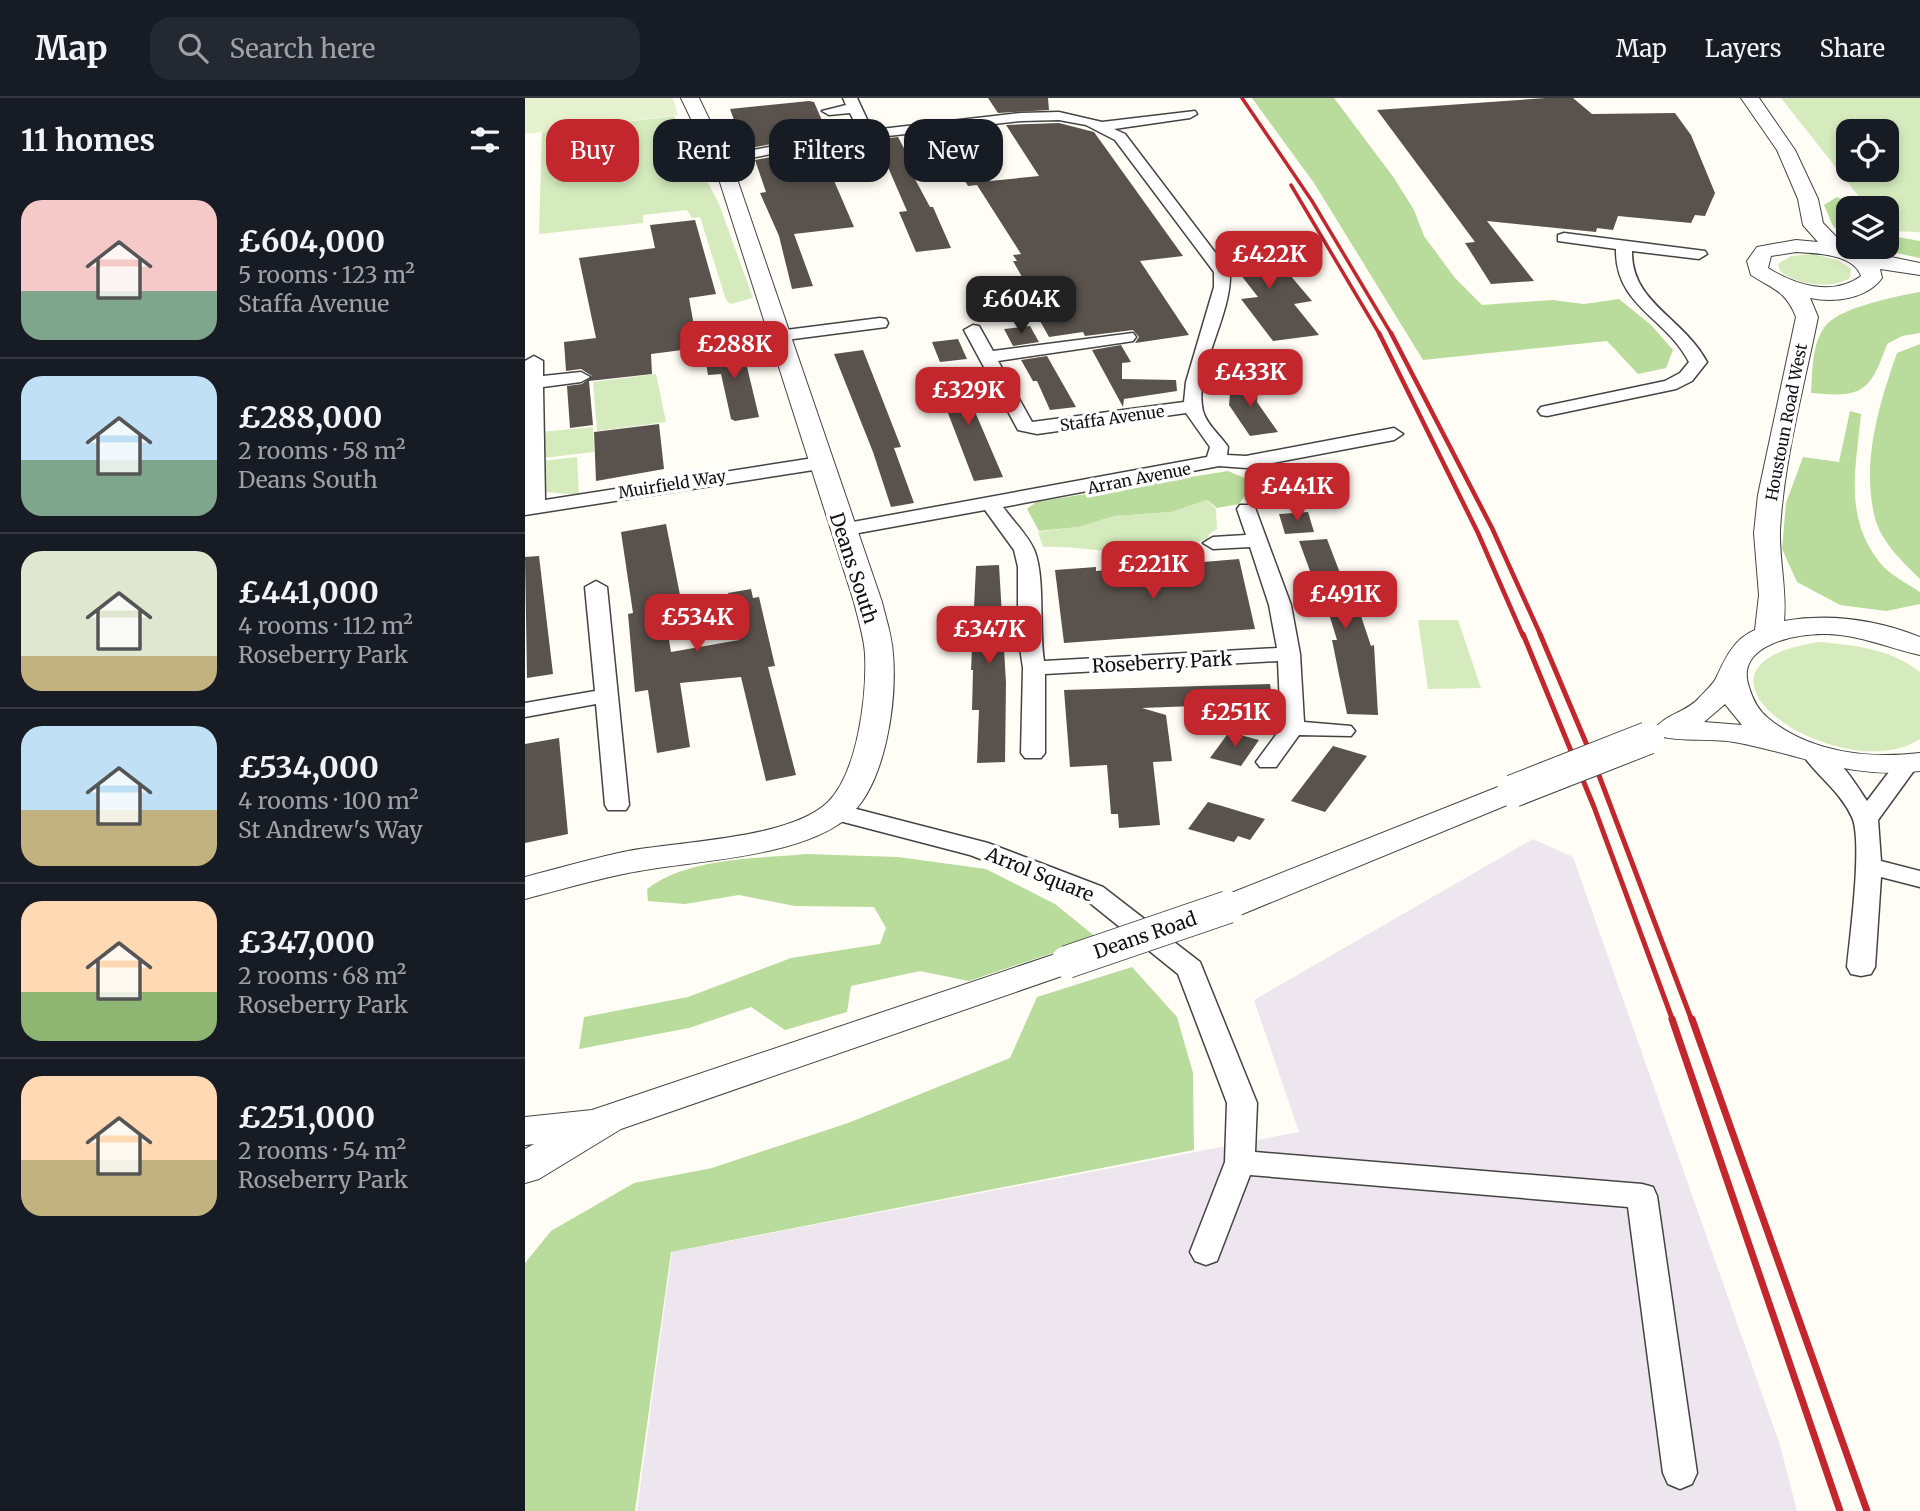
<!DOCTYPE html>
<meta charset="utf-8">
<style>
body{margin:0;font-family:Merriweather,serif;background:#242831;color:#f1f3f6;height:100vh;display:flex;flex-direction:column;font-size:26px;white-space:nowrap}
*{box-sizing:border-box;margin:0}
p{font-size:23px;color:#9ea1a6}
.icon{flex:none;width:38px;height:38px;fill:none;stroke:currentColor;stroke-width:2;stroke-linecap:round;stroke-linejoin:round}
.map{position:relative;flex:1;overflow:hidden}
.sheet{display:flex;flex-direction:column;background:#171b24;width:525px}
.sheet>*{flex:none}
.hud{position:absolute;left:21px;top:21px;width:665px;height:63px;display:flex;gap:14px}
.fabs{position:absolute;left:1311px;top:21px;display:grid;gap:14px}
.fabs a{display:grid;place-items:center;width:63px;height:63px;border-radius:14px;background:#171b24;box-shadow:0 4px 10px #0003;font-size:35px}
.price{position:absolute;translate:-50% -60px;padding:0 16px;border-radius:14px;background:#c4262e;color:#fff;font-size:23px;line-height:46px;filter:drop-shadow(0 2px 4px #0008)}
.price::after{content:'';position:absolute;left:50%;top:42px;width:21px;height:16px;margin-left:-10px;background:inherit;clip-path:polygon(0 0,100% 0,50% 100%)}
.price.current{background:#222;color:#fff}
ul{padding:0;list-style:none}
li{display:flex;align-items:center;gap:21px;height:175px;padding:0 21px}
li+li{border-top:2px solid #363941}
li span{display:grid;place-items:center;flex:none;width:196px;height:140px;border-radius:21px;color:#555}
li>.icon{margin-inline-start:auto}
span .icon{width:84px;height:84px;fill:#fffc;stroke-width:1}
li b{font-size:30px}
h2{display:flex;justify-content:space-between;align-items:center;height:84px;padding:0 21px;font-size:30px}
.pill{padding:0 24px;border-radius:21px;background:#171b24;box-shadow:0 4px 10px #0003;font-size:24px;line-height:63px}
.pill.current{background:#c4262e;color:#fff}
header{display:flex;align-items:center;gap:42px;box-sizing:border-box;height:98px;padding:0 35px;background:#171b24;border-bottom:2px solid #363941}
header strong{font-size:33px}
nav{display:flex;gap:38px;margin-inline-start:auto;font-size:24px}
.search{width:490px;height:63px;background:#242831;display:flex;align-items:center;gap:18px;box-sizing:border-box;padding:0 24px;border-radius:21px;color:#9ea1a6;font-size:26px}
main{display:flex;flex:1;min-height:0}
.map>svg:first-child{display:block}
.industrial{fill:#eee6ef}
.green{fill:#d5ebbd;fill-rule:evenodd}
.forest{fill:#b9dc9c}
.pitch{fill:#e6f2cf}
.building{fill:#5a524d}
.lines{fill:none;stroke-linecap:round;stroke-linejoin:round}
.minor-casing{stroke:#444;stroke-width:3}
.tertiary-casing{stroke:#444;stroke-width:2}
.minor{fill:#fff;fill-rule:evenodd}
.tertiary{fill:#fff;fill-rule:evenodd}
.rail-far3{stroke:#c4262e;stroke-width:3.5}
.rail-far2{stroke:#c4262e;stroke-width:4.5}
.rail-far1{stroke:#c4262e;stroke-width:5}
.rail{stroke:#c4262e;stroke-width:7}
.tertiary-bridge-casing{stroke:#444;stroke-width:34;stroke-linecap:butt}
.tertiary-bridge{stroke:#fff;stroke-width:32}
.labels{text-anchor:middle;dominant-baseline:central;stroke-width:7;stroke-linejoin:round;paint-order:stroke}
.far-street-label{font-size:16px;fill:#111;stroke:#fff}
.street-label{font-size:19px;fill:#111;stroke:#fff}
</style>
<header>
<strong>Map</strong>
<div class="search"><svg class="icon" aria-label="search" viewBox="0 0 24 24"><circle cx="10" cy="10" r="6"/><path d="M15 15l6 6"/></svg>Search here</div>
<nav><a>Map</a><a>Layers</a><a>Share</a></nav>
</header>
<main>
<section class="sheet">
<h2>11 homes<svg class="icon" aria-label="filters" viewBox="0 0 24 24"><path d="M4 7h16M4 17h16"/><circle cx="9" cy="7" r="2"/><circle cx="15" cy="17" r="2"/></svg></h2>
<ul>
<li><span style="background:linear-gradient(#f6c9c9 65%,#7fa58c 0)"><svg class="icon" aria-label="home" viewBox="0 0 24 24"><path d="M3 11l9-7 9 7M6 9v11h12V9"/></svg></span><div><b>£604,000</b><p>5 rooms · 123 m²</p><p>Staffa Avenue</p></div></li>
<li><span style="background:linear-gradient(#bfe0f5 60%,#7fa58c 0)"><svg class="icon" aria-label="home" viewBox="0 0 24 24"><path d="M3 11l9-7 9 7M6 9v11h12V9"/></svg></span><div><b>£288,000</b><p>2 rooms · 58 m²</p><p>Deans South</p></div></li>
<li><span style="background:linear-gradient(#dfe7d0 75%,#c2b280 0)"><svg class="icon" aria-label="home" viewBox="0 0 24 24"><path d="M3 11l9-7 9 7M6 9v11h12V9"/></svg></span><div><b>£441,000</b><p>4 rooms · 112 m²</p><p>Roseberry Park</p></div></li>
<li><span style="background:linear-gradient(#bfe0f5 60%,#c2b280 0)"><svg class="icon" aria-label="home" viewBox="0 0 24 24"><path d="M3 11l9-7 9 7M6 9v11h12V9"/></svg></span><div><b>£534,000</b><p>4 rooms · 100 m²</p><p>St Andrew's Way</p></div></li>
<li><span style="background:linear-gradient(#ffd9b3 65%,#8fb573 0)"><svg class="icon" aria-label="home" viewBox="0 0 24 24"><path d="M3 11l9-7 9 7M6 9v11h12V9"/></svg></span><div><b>£347,000</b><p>2 rooms · 68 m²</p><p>Roseberry Park</p></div></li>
<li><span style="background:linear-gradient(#ffd9b3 60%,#c2b280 0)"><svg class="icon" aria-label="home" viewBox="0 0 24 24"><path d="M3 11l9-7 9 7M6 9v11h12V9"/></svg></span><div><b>£251,000</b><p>2 rooms · 54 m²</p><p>Roseberry Park</p></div></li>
</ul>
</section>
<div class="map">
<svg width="1395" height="1413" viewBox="0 0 1395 1413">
<rect width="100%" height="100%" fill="#fffdf5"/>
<path class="industrial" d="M1008,741L1048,759L1255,1347L1272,1413H112L147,1154L774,1034L729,902Z"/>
<path class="green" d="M1256,0H1395V134L1362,133V110H1343ZM1323,33H1362V72H1323Z
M149,18L194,106L228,200L206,206L201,202L175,119L167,120L162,112L118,117V125L14,136L17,34Z
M1288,156L1312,162L1326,171L1325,180C1306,192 1272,187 1255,173L1253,166L1266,158Z
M131,276L141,324L72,333L68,284Z
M68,329L69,354L18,360L17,334Z
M52,359L54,397L21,394L16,388L17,363Z
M682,402L691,411L692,431L684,436L683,441C655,449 625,455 595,454C568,453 547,448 518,449L513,434L552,429L589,418L646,414Z
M893,522H933L956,590L903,591Z
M1294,544C1330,547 1366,551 1395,574V641C1318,692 1129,569 1294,544Z"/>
<path class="forest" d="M727,0H809L869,80L889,112L899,138L930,180L957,207L1027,202L1059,206L1094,201L1126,227L1148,252L1141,270L1113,276L1082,243L898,262L789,85Z
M1312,99L1334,110H1323V141L1308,128L1299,107Z
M1362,137L1395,143V160L1343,149H1362Z
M1395,194V235L1377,238L1362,246C1345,294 1338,300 1286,295C1288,273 1286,244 1302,226C1318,209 1372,198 1395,194Z
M1395,246V481C1378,464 1356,444 1350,420C1336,365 1354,306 1372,255Z
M1325,313L1336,316C1331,370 1318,420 1356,466C1365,477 1383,486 1395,494V506L1361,513L1315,507L1272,484L1257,451L1261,405L1278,359L1314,364Z
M703,373L722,381V395L714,406L692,410L682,402L646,414L589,418L553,429L514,433L502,411L511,404Z
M281,756L373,759L461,771L530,806L572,840L444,883L395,873L326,888L322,914L260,932L226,909L164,930L54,951L59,919L163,899L266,860L355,846L361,830L349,809L270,808L214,797L160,806L123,803L122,791C164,759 230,761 281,756Z
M607,869L652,919L668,975L669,1052L146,1154L110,1413H0V1165L26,1133L109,1085L187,1070L323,1025L485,960L512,899Z"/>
<path class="pitch" d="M0,0H148L153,17L0,36Z"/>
<path class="building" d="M463,0H523L524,12L473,15Z
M1021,0H1048L1067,16L1150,15L1166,37L1190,95L1180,118L1170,117L1166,125L1093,118L1088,132L1072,130L1071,134L962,123L1009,183L966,186L940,145L950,144L852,12Z
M284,3L289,4L303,36L225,50L221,44H217L205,11Z
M534,25L569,34L658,158L615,163L664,237L610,245L614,239L608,232L560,238L558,234L524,239L501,198L507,197L488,163H492L488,157L496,156L452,87L443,88L412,35L437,33L465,83L514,78L481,27Z
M373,39L389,69L384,70L405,109H408L426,150L391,154L374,114L382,113L362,67L314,73L316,77L307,78L329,129L269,136L288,188L267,191L254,138L235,95L241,94L230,62L310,47Z
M170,122L191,196L164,200L173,250L126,256L127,276L64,283L68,327L45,330L42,288L57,286L67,278L56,271L41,273L39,244L71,240L54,160L130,150L125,127Z
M726,139L747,164L753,163L787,203L769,206L794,237L748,243L716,201L733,199L690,144Z
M505,228L514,244L488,248L479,231Z
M433,241L442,261L415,264L407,244Z
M596,247L606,264L597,265V281L651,282L652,293L599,301L598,309L567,252Z
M217,248L234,319L210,323L206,321L196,276L183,277L179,253Z
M338,252L376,349L369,350L389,405L366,409L348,354L309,256Z
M522,258L551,309L525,312L512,283H508L496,262Z
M432,273L454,323L478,379L449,383L408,276Z
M706,284H733L732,304L753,334L725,338L704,307Z
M134,326L139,371L71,383L69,334Z
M783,414L789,434L760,436L754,416Z
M141,426L155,497L137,500L146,554L214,542L203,495L226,491L228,500L234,499L250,568L243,569L271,677L241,683L216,579L155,585L165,649L132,655L123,592L110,594L103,516L108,515L96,434Z
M802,441L828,509H833L846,548L849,547L853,617L822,616L807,542H812L800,503H796L774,443Z
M14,458L28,576L2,580L0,459Z
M714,461L730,531L539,545L530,472L571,469V473Z
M474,467L481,585L480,664L452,665L454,612H447L448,572H446L451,468Z
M745,586L748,605L617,610L641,617L647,663L628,664L635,727L594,730L593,716H586L582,667L545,669L539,592Z
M704,634L734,642L716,668L685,660Z
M34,640L43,736L0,745V646Z
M808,648L842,658L800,714L766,703Z
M683,704L697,708L740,721L725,742L713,738L709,744L663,731Z"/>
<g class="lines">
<defs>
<path id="minor" d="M318,0H332L347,32L496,15L534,14L577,24L670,13L672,16L665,20L589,31L600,36L705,174C707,219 668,272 678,313C681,326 696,338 703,349L702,357L721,358L869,330L878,336L869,342L721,370L694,368L478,409C488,423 504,438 510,454C520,481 514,531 519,563L752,550L744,507L725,449L688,451L678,445L688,439L721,437L712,411L715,407H729L766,507L775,556L779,624L826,628L830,633L826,638L774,637L751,669H735L731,664L756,630L753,563L520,576V655L516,660H500L496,655L498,570L493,536V469L489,452L460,412L317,438L310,436L307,432L310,428L317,426L682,359L685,349L661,315L512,336L493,332L439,232L448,227L454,228L468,253L608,235L611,239L608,243L602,244L473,263L507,324L659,304L661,284L689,189V174L590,42L561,27L534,22L496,23L310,44L194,66L187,62L194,58L334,33L325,15L304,17L297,13L321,7Z
M1039,135L1180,153L1182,156L1174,161L1107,153C1106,205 1158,219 1182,264L1167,283L1151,291L1022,318L1016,317L1013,313L1016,309L1140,283L1155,275L1164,264C1141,219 1090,208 1091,151L1033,143V137Z
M355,220L361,221L363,225L361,229L253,243L244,238L253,233Z
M9,258L18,263V278L56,274L65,279L56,284L18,289L20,402L295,359L305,365L295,371L0,417V263Z
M71,483L82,489L104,707L101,712H83L80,707L71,606L0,619V605L70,593L60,489Z
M1289,649C1313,655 1329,684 1342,703L1373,662H1389L1393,667L1353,722L1356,763L1395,773V789L1356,779L1350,869L1346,876L1336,878L1326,876L1322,869C1325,838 1338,743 1327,719C1315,693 1292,678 1277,656L1281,651Z
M312,706L463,745L578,789L675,864L732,1005L730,1054L1117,1086L1128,1089L1132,1098L1172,1375L1167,1386L1155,1391L1143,1386L1138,1375L1103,1109L725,1077L692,1163L681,1167L670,1163L665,1154L700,1064L702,1005L653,876L560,801L445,757L303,720L300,714L303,708Z"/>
<path id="tertiary" d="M156,0H174L210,75L357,504C361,521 367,538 368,556C372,603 361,688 322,720C273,761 165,762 103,775C68,782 34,792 0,801V779C34,770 69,760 103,753C156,743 265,741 303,704C333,674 342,597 340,556C339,539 333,521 329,504L192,75Z
M1216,0H1234L1270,52L1293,101L1298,125L1322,150L1395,165V177L1355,171L1357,180C1342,201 1309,205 1285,200L1293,219C1279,289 1259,361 1255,432C1254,462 1262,492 1259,523C1305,515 1352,522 1395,539V557C1363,550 1336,537 1302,536C1273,535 1209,546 1224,589C1228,602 1233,612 1243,620C1285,655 1344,661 1395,655V673C1326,682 1275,656 1209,644C1184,640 1157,644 1133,638L1129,632C1140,616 1162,614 1174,600C1180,593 1189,586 1192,578C1201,559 1209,541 1230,532L1234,497L1229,435L1233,397L1271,219C1261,193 1248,191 1226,177L1222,163L1232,149L1271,142L1293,144L1278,127L1273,101L1252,52ZM1271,154C1290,155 1329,156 1336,178C1308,199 1270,187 1243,170L1246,158ZM1200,606L1217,627L1179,624Z
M988,683L999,686L1004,693L999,700L715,817L703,820L691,817L686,809L691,801Z
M542,852L554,856L559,864L554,872L96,1031L14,1081L0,1085V1051L9,1046L0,1047V1019L67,1012Z"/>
</defs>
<use href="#minor" class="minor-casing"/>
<use href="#tertiary" class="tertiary-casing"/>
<use href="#minor" class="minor"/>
<use href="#tertiary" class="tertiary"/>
<path class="rail-far3" d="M717,0L787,103L867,237
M766,87L855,237"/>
<path class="rail-far2" d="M854,235L953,435L998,538
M866,235L967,430L1016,538"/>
<path class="rail-far1" d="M998,536L1069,709L1148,923
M1015,536L1067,659L1167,923"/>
<path class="rail" d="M1147,921L1315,1413
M1167,921L1342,1413"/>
<defs>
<path id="tertiary-bridge" d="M988,693L1123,640
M542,864L703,809"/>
</defs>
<use href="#tertiary-bridge" class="tertiary-bridge-casing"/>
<use href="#tertiary-bridge" class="tertiary-bridge"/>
</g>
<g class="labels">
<g class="far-street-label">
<text transform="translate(587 320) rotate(-8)">Staffa Avenue</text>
<text transform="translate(1261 324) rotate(-79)">Houstoun Road West</text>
<text transform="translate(614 380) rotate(-11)">Arran Avenue</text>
<text transform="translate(147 386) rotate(-9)">Muirfield Way</text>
</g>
<g class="street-label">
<text transform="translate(329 470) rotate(72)">Deans South</text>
<text transform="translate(637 564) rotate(-3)">Roseberry Park</text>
<text transform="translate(515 776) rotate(22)">Arrol Square</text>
<text transform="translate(620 837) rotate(-19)">Deans Road</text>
</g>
</g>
</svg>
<div class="fabs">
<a><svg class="icon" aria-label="locate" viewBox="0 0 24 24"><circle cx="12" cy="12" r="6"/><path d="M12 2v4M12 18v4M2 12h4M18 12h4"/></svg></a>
<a><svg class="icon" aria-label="layers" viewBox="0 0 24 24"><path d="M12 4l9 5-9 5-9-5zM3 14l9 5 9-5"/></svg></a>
</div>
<b class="price" style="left:744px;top:193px">£422K</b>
<b class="price current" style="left:496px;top:238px">£604K</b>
<b class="price" style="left:209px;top:283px">£288K</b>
<b class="price" style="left:725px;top:311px">£433K</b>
<b class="price" style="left:443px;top:329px">£329K</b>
<b class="price" style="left:772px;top:425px">£441K</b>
<b class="price" style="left:628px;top:503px">£221K</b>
<b class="price" style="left:820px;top:533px">£491K</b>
<b class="price" style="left:172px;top:556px">£534K</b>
<b class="price" style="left:464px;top:568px">£347K</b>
<b class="price" style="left:710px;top:651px">£251K</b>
<div class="hud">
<a class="pill current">Buy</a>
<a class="pill">Rent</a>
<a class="pill">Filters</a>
<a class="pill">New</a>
</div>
</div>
</main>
